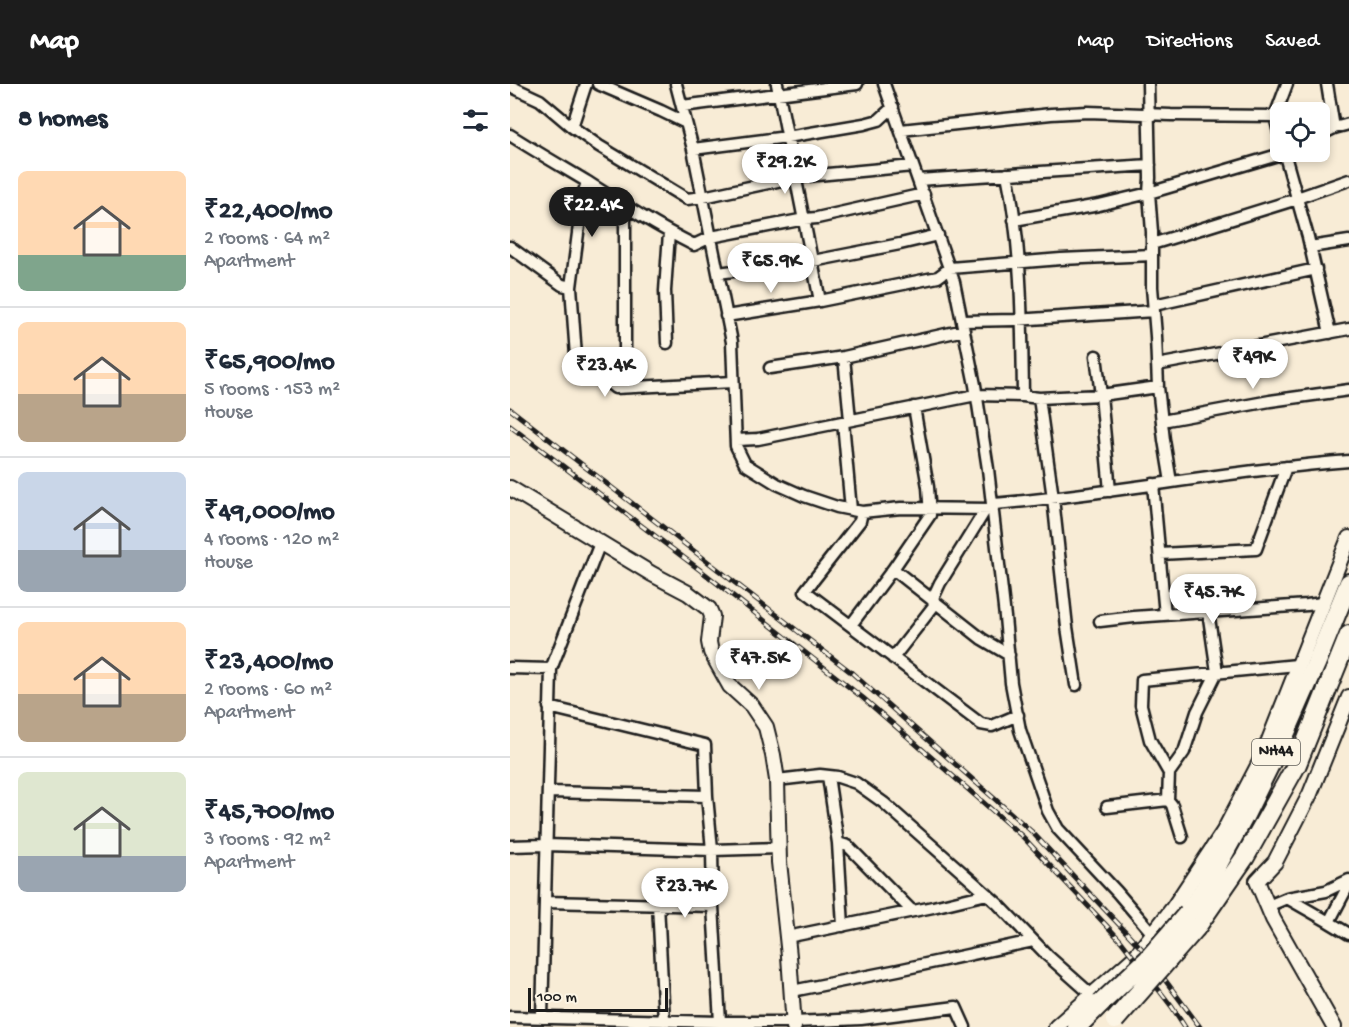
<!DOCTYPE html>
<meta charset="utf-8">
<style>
body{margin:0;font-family:"Gochi Hand",sans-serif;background:#f6f6f7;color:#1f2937;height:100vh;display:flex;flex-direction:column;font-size:22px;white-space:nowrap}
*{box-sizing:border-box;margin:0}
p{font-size:20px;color:#747a83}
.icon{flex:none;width:33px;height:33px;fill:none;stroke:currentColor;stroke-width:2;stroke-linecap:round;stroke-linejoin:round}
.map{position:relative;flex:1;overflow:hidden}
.sheet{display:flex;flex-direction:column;background:#fff;width:510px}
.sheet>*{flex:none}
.controls{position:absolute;left:760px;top:18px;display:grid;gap:12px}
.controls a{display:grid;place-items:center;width:60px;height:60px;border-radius:9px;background:#fff;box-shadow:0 3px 9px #0003;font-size:30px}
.scale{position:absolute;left:18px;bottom:15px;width:140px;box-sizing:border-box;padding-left:6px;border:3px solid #1c1c1c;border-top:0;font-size:16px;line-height:21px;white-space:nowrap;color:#1c1c1c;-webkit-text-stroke:4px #fcf5e5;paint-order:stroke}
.price{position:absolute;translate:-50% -51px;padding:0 14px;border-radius:21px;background:#fff;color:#222;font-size:20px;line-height:39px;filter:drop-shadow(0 2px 3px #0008)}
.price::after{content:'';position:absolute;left:50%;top:36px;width:18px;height:14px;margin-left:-9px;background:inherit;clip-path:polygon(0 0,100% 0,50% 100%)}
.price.active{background:#1c1c1c;color:#fff}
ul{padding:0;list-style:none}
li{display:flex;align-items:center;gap:18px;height:150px;padding:0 18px}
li+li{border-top:2px solid #e0e1e3}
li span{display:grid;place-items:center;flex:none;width:168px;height:120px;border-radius:9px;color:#555}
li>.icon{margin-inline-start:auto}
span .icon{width:72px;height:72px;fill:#fffc;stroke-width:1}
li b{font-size:26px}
h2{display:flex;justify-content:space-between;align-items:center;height:72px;padding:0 18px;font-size:26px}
header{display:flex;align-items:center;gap:36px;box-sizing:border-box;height:84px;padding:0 30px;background:#1c1c1c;color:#fff}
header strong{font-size:28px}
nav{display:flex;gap:33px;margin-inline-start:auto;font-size:21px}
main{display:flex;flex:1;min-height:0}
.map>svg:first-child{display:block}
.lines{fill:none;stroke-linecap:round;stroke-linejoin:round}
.minor-casing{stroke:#1c1c1c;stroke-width:15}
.tertiary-casing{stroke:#1c1c1c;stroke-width:18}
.trunk-casing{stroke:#1c1c1c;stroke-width:22}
.minor{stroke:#fcf5e5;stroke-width:10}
.tertiary{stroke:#fcf5e5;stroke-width:14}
.trunk{stroke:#fcf5e5;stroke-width:18}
.rail-casing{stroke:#1c1c1c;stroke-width:5}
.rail{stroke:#fcf5e5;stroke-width:3;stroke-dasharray:9;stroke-linecap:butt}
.trunk-bridge-casing{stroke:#1c1c1c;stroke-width:22;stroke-linecap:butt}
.trunk-bridge{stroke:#fcf5e5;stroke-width:18}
.labels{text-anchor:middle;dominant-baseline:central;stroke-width:4.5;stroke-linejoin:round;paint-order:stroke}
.shield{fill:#fcf5e5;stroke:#5f5d58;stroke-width:1.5}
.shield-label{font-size:16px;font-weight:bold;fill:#1c1c1c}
</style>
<header>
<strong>Map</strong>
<nav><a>Map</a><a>Directions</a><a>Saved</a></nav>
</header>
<main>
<section class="sheet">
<h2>8 homes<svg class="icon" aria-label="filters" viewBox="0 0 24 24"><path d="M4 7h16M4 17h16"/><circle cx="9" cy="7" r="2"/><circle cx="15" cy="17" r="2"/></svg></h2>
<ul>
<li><span style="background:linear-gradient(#ffd9b3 70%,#7fa58c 0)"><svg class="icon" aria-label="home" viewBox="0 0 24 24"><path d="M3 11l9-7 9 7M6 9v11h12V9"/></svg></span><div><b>₹22,400/mo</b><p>2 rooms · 64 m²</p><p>Apartment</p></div></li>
<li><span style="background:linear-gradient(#ffd9b3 60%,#b9a48a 0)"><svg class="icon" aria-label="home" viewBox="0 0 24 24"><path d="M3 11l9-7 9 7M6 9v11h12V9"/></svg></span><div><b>₹65,900/mo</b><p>5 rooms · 153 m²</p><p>House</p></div></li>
<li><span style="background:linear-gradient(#c9d6e8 65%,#9aa5b1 0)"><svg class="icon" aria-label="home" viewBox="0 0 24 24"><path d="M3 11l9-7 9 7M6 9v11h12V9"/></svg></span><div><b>₹49,000/mo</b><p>4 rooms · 120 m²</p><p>House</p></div></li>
<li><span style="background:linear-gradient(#ffd9b3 60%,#b9a48a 0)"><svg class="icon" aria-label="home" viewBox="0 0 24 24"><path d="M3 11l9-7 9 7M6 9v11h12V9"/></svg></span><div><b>₹23,400/mo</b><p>2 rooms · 60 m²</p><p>Apartment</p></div></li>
<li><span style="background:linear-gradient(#dfe7d0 70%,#9aa5b1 0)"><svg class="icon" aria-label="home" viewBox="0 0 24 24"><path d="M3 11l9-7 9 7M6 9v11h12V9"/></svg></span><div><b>₹45,700/mo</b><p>3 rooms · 92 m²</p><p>Apartment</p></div></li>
</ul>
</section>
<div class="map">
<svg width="839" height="943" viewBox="0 0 839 943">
<rect width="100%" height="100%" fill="#f8ecd6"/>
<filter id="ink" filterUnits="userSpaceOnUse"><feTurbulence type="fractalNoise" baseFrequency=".0167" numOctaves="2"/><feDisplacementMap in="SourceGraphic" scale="12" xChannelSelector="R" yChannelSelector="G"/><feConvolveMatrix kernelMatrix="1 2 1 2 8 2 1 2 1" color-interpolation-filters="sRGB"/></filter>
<g filter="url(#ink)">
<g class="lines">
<defs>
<path id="minor" d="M88,0L151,27L176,39
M166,0L183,65L222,258L226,362L235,380L267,400L294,412L327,423L352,428L391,424L483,425
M267,0L310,217
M374,0L444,198L465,301L478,385L495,533L501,599L510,646L538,727L548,745L607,808L643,850
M638,0L640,94L639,109L642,148V203L646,252L648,303L654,356L661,398
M817,0L824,44
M0,2L30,16L62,43L89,62L177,115L193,113L286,93L403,82
M172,22L347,0
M62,43L76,0
M391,46L541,30L578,28L661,31L765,32
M0,51C25,67 51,82 76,97C112,120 146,142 184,161L201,153L295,135L307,134L414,110
M810,51L824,44L839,40
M771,57L765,32L777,0
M183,65L277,53L354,40L369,36L383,23
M774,68L798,153L820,249
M497,90C512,162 512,239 513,312
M408,96L640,81
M77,98L73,111L61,203L66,272L105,304L223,298
M787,114L839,96
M504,136L589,121L639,109L778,68
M642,160L787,115
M0,163L52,201L61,203
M800,163L839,157
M208,189L303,177L390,160L428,151
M644,221L806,185
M216,232L310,217L428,193L440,184L551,175L642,171
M452,237L505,236L644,227
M157,259L155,207L159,149
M115,267V132L118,125
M586,272L591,311L600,407
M334,273L340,336
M647,281L839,245
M260,284L334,273L454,246
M529,314L543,414L557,543L566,601
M652,337L760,317L839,306
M333,338L341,426
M226,356L248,355L466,311L513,312L529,314L591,311L648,303
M643,400L655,531
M483,420C602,410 720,386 839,377
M352,428L350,437L295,507L471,640L482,642L508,631
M650,470L746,465L776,383
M383,485L472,555L499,571
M422,516L430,499L476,425
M590,537L624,533L797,521L812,519
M341,541L383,485L420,431L418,403L404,323
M383,574L426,519
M0,584L41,585
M39,623L195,661L197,712L202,766L203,822L210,938
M659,689L674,668L687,628L707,588L698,527
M318,692L328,759L333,842
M267,696L310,691L328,693L346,699L374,719L488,820L538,872L583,912
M39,708L197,712
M597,723L658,716
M672,753L662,721L658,716L659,689L640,656L631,621L632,596L787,581
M328,759L338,762L402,827
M0,762L36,761L202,766L269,764
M777,814L819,838L839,800
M35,818L203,822
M148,820L154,937
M758,822L777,814L816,807L839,796
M819,838L839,850
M277,853L423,823L477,810
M282,907L388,886L523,857
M0,933L210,938H284L351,935L446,923L455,943
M32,934L41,585L90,459"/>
<path id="tertiary" d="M0,404L142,490L178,509L199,525L202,532L199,558L201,568L220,602L242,622L256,643L263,671L267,696L269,778L279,872L284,943
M546,943L624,874L663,824L714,747L752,674L839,454
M824,943L763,835L747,797L765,778L800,710L839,613"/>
<path id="trunk" d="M678,829L696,802L734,733L777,646L806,580L839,499
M686,844L735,773L787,680L839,551
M567,943L591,919"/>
</defs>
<use href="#minor" class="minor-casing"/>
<use href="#tertiary" class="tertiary-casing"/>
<use href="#trunk" class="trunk-casing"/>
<use href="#minor" class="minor"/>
<use href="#tertiary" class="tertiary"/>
<use href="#trunk" class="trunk"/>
<defs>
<path id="rail" d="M0,325L342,589L521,747L632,865L690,943
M0,342L194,489L353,614L513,753L611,857L662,923L675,943"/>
</defs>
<use href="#rail" class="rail-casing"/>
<use href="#rail" class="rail"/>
<defs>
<path id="trunk-bridge" d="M591,919L638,875L678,829
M605,936L686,844"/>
</defs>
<use href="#trunk-bridge" class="trunk-bridge-casing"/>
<use href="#trunk-bridge" class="trunk-bridge"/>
</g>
</g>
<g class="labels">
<rect class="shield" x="742" y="655" width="48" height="26" rx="4.5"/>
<g class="shield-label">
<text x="766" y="668">NH44</text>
</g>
</g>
</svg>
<div class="controls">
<a><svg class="icon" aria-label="locate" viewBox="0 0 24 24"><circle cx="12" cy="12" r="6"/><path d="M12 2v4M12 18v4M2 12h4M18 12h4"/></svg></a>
</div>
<div class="scale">100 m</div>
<b class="price" style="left:275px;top:111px">₹29.2K</b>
<b class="price active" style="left:82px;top:154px">₹22.4K</b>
<b class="price" style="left:261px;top:210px">₹65.9K</b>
<b class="price" style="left:743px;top:306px">₹49K</b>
<b class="price" style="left:95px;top:314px">₹23.4K</b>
<b class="price" style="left:703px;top:541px">₹45.7K</b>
<b class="price" style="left:249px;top:607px">₹47.5K</b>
<b class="price" style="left:175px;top:835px">₹23.7K</b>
</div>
</main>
